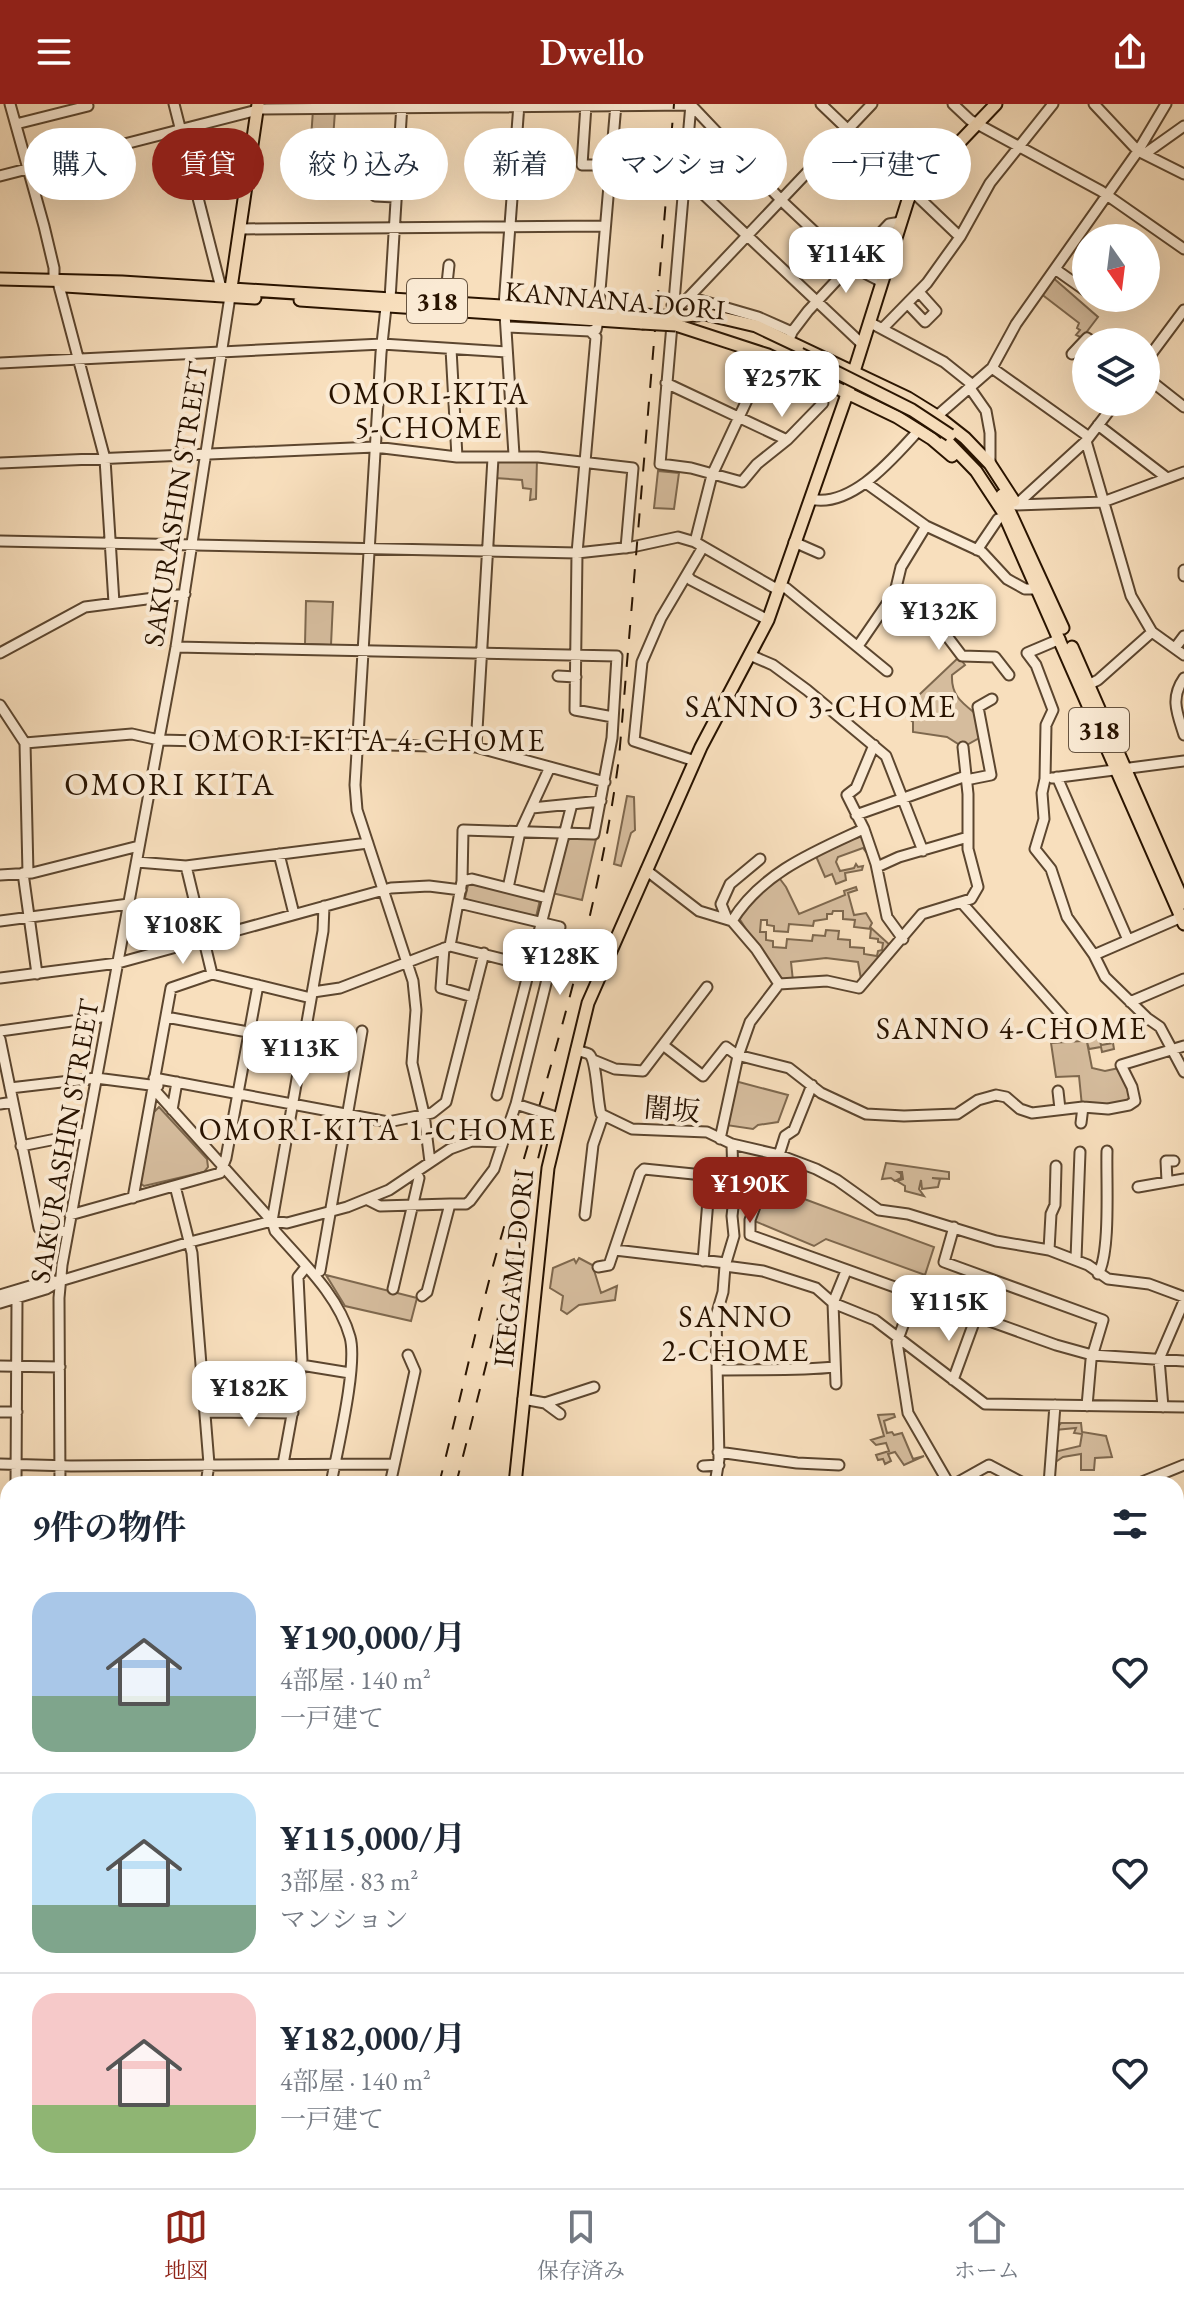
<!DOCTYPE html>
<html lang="ja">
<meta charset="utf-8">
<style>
body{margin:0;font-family:"EB Garamond","Noto Serif JP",serif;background:#f6f6f7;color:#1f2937;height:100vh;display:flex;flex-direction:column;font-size:30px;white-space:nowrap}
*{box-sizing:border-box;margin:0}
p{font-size:26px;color:#747a83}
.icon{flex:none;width:44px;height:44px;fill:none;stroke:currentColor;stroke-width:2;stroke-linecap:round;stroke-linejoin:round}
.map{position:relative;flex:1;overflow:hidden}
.details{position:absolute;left:0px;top:1372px;width:1184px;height:712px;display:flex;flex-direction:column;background:#fff;border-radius:24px 24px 0 0;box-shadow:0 8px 32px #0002}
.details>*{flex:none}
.guide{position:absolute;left:24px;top:24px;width:1136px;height:72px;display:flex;gap:16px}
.needle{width:52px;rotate:166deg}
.buttons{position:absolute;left:1072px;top:120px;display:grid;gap:16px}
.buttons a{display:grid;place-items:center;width:88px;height:88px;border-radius:50%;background:#fff;box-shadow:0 8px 32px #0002;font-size:40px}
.price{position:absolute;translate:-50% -68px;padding:0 18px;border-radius:16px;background:#fff;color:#222;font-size:26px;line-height:52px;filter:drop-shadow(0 2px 4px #0008)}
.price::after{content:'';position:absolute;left:50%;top:48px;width:24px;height:18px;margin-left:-12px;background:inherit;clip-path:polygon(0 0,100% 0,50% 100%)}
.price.current{background:#8f2418;color:#fff}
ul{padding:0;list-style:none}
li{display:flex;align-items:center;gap:24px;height:200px;padding:0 32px}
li+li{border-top:2px solid #e0e1e3}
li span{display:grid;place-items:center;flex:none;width:224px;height:160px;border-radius:24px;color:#555}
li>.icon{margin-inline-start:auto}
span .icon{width:96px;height:96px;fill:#fffc;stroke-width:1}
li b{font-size:34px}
h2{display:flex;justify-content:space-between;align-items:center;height:96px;padding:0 32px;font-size:34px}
.chip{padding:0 28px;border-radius:36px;background:#fff;box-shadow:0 8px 32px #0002;font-size:28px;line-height:72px}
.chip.current{background:#8f2418;color:#fff}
header{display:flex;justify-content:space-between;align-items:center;height:104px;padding:0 32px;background:#8f2418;color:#fff;font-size:36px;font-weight:600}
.tabs{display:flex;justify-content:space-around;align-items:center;height:112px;border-top:2px solid #e0e1e3;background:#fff;font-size:22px;color:#747a83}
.tabs a{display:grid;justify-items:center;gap:4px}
.tabs .current{color:#8f2418}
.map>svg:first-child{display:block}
.green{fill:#d5bc9d;stroke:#7e684e;stroke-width:2;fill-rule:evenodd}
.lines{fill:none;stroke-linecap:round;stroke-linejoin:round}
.minor-casing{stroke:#5c462f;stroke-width:13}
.major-casing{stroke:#281300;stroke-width:15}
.minor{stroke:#faead4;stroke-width:9}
.major{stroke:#f8dfbd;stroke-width:11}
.rail{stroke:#281300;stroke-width:2;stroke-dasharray:14 14;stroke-linecap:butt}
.major-bridge-casing{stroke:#281300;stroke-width:15;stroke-linecap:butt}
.major-bridge{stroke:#f8dfbd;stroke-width:11}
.labels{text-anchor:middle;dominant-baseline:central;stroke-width:8;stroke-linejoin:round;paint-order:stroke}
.shield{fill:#faead4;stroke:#675440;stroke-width:2}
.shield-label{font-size:26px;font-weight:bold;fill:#281300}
.street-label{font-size:28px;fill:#281300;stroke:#faead4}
.neighbourhood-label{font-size:30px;letter-spacing:2px;fill:#281300;stroke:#faead4}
.quarter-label{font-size:32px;letter-spacing:2px;fill:#281300;stroke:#faead4}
</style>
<header><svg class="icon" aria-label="menu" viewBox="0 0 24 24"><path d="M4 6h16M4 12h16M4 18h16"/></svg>Dwello<svg class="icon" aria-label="share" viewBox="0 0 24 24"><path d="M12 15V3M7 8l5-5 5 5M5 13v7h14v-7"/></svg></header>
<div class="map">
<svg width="1184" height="2084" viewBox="0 0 1184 2084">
<rect width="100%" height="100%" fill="#f8dfbd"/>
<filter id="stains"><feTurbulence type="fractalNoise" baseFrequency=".0025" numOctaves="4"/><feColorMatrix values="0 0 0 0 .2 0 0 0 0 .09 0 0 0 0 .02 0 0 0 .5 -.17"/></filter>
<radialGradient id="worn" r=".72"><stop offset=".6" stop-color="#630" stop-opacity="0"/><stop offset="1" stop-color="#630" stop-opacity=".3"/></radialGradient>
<path class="green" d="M313,6L335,7L331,63H309Z
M1051,172L1098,213L1082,234L1076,231L1080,226L1077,224L1079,219L1040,189Z
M537,355L536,395L530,396L531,385L523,384L522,376L495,374L496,356Z
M658,367L679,369L674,405L654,404Z
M306,497L333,498L331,541L305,540Z
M959,553L965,561L952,571C951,591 961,598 976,610L981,633L963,643L947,633L913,628V618L901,608Z
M627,692L634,693L635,726L631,729L621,762L614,760Z
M865,728L871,747L866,748L863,744L838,753L836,758L840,767L854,764L856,760L858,763L863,762L862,766L845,769L846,776L836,780L832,770L825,773L815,750Z
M570,735H596L582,796L552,789L565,738Z
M777,771L786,783L799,810L845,791L844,787L856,783L857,786L848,789L854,811L866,809L872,819L870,823L891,842L861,875L858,858L826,854L791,858L793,877L780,878L737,811ZM833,807H843V815L855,816L854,823L871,825L870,834L878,835V838L883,839L882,846L878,847L877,852L864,850V844L850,843V836L838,835L839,827L826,826L825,832L813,831L812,837L787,835L786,844L773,843V837L766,836V828H760L761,816H767V821L774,822V827L788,828L789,820L813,822L814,817L827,815V810H832Z
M472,779L540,796L536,813L533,815L468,796L465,794L468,781Z
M1098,930L1101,941L1113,939L1114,945L1102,948L1101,943L1089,945L1087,938L1092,964L1105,967L1119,964L1135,997L1108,1002H1082L1079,972L1056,973L1051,939L1083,937L1081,935L1082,931Z
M735,977L788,991L778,1018L758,1021L753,1025L726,1021Z
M159,1003L207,1055L208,1063L204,1068L144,1082L140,1079L153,1009Z
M886,1059L949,1068V1075L932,1074L940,1075L938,1083L922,1085L921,1076L919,1085L924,1092L905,1087V1082L897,1077L903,1075L902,1068H898L901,1070V1074L895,1077L891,1074L882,1075Z
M780,1086L934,1143L925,1171L826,1135L814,1142L752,1116L765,1087L777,1091Z
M579,1154L598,1164L594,1166L601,1189L617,1182L615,1196L579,1201L567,1210L561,1206L563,1192L550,1184L553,1164L574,1155L576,1159Z
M326,1171L417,1194L411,1217L345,1202Z
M894,1310L895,1313L884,1317L887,1329L892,1328L894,1331L902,1329L913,1355L924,1352L904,1361L895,1348L888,1350L891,1357L885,1360L883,1355L878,1356L876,1351L889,1347L886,1339L876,1341L871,1336L884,1332L878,1311Z
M1061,1319H1081L1082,1328L1106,1332L1112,1353L1095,1354L1094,1366H1081V1350L1063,1353L1054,1359V1348L1080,1342L1082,1330L1074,1329L1076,1324L1055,1326Z"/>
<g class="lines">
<defs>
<path id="minor" d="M10,0L44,122L54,164V175
M174,0L221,184L226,189
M402,0L390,195L386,203L381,249L355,681L357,706L413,877L416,906L412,959L424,1010L430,1058
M691,0L660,360L691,364L742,378L757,360L787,336
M821,0L960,133
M953,0L970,16L1101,87L1184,145
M1094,0L1138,47L1184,70
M586,1L582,61H611
M16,20L88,2
M1146,49L1184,22
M0,72L261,5L691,1L784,99L851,162L882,178
M684,72L862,240
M375,92L395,93
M240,125L605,122
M1055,165L1086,187
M59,182L105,355L114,499
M689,193L872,0
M445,198L449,161
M599,198L616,0
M908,200L925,218L936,207L919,188
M672,201L679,202L689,193L758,213L792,228L791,231
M504,202L519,0
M505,210L514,351
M869,218L944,258L969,278L972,287L986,307L990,329V360
M506,223L590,227L596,226L597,222
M883,224L927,179L960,133L990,79L1053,0
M590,227L596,233L577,449L575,606L613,613
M792,228L808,207L889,120L901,118
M451,245L457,353
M1072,250L1087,234L1093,238
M1146,257L1184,206
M0,259L382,240L507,248
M992,264L1089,333
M1146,273L1184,303
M666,279L787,336L823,299
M1116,298L1086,337L1016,401L1103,398L1184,368
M937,312L992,264L1016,220L1138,47L1166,0
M1098,321L1167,374
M1086,337L1131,492L1152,528L1184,551
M0,359L375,343L457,353H538L633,364L626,444
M866,379L926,422L982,448L1007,475L1025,485H1037
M810,395C852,405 894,353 919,326
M0,437L577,449L632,443L678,433L695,438L773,483L786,484L887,567
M695,438L712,371L768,251
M794,438L819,449
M977,446L998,415
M1184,466V472
M687,471L691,476L768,516
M895,488L937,519L962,552L995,553L1009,571
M1060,535L1027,549L1036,561L1053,606L1046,621L1045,675L1042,689L1044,715L1035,745L1051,765L1067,813L1094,851L1105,873L1147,914L1160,923L1184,968
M858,542L895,488L901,463L926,422
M176,543L617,552L612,634L594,730L463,726L462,777L450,842
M1175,544L1184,532
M0,549L85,503L185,490
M750,551L773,561L807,586L886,652L923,747
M558,572L576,573
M1184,574C1170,594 1177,609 1184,631
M1088,581L1098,576L1152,528
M0,601L25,639L28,769
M25,639L132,630L159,636L476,643L605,678
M874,641L856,684L847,691L864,725L876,760L887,813L903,835
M476,643L493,354
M695,657L634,637L642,558L661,514L703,443
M1057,673L1128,836
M1052,674L1184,657
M966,676L991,671L978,603L992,595
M532,704L601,697
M856,711L966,672
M279,750L294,810
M137,758L186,762L368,739
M186,762L212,870
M877,763L899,753L968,733
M646,766L699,807L732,817L756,845L779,880
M23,769L37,870
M0,771L32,769L139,742
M462,777L472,775L547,794
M508,784L520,728L550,663
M961,798L1065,915
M324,802L323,827L272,1117L275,1127C302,1158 339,1192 350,1233C358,1261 337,1347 331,1380
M727,815L721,800L730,780L760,755
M0,817L129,800
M732,817C761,770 811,749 859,727
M444,844L441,884L473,893
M1094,851L1184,812
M0,874L118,859L391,784L429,782L461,786
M313,888L340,884L450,842L550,867
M1130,898L1184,875
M166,913L248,928
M0,927L108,912
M0,935L39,1124L67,1128
M663,941L703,972L726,943L737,951L789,964L821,989L866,1010L904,1012L957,1010L978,996L996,991L1006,993L1020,1005L1032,1009L1083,1003L1108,1005L1129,1001L1135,997L1132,983L1121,961L1184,942
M576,946C578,947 588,949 589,950C597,956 597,997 601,1010L632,1025L707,1028L732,1040L779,1051L816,1065L837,1076L879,1106L908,1110L996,1137L1049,1146L1088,1161L1108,1175L1149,1180L1184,1193
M593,956L615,965L643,967L707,883
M154,974L388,1018L432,1009L446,998L484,849
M152,983L272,1117
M10,984L96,974L158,982
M1058,987L1060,1005
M497,991L572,700
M0,1000L13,998
M516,1000L559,1014
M172,1006L177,978
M1081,1019L1083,1003
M720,1035L738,952L750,918L779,880L827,877L859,884L922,810L971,795L978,783L968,745V690L963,643
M732,1040L733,1074
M21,1042L86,1029
M779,1051L785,1032L794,1026L812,981
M1167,1077L1166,1057H1174
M175,1082L192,1149L209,1360L206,1380
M1138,1083L1184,1075
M133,1094L171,884L212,870L311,894
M368,1096L380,1102L450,1100
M70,1111L220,1069L226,1054L258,881
M585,1111L593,1041L603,1012
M954,1123L944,1158L1103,1216L1091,1256L1087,1302
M615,1146L726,1159
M1049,1146L1051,1110L1055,1101L1056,1062
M1076,1155L1080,1048
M703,1157L710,1072
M725,1162L763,1167L816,1184L833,1199L875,1216L985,1300L1184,1303
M598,1163L609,1161L640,1069L644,1065L733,1074L761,1086L750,1116V1131L1056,1241L1092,1251L1184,1257
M320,1167L362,927
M1098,1170C1111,1149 1106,1074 1107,1047
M393,1185L419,1074L416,1068
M0,1191L40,1179L57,1177
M914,1191L897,1238L908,1309L949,1380
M422,1192L427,1188L450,1100H466L470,1097L494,1065L503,1038L516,1000L560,823L459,799
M0,1199L46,1185L60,1177L190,1138L272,1117L287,1119L347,1103L389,1086L450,1045L472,1037L503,1038
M301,1261L350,1269
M0,1262L60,1263
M717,1266C757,1265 796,1267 835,1263
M953,1276L976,1213
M836,1280L833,1199L846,1167
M523,1295L545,1299L560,1310
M545,1299L594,1283
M1163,1303L1159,1255L1184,1197
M0,1308H17
M205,1308L293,1309
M718,1348L797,1359L839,1361
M0,1360L71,1362L394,1360
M283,1360L302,1256L298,1173L306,1163
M703,1362L719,1361
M16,1380L17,1194
M60,1380L59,1194L62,1161L176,543L231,186
M390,1380L415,1267L408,1251
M715,1380L719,1355L716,1212L723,1188L725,1162L734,1132L732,1112L736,1076
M955,1380L989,1361L1025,1380
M1049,1380L1055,1301
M1137,1380L1184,1361
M0,1415H8
M1176,1444L1180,1465L1184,1466
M0,1463H8
M0,1506H8
M0,1553H8
M0,1595H8
M0,1637H8
M0,1685H8
M1176,1687L1184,1725
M0,1738H8
M1176,1743L1184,1742
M0,1786H8
M0,1839H8
M1176,1892L1184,1895
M0,1897H8
M0,1951H8
M1176,2027L1184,2023
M0,2056L8,2055
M61,2076V2084
M397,2076L398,2084
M981,2076L982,2084
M1017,2076L1031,2084
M289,2081L301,2084
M171,2084V2076
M240,2084L243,2076
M781,2084L782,2076"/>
<path id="major" d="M0,175L122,178L643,211
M65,182L255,194
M231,184L258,0
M300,196L642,219
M676,213L705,210L756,222L908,294L937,312L965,334L990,360L1014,397
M676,221L768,251L897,313L932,335L952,352
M946,336L976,367L1003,408L1184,820
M1002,391L1063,524
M1072,543L1184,799
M515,1380L548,1064L588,899L701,643L768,516L845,296L908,96L912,88L996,0
M534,2076L536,2084"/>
</defs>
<use href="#minor" class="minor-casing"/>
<use href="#major" class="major-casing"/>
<use href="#minor" class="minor"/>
<use href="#major" class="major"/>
<path class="rail" d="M439,1380C459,1301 476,1222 498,1144C544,983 597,821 619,654L674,0
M456,1380L542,1039
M273,2084L275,2076"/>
<defs>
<path id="major-bridge" d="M643,211L676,213
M642,219L676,221
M800,250L912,306L950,331"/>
</defs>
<use href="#major-bridge" class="major-bridge-casing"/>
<use href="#major-bridge" class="major-bridge"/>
</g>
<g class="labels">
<g class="shield">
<rect x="407" y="175" width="60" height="44" rx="6"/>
<rect x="1069" y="604" width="60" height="44" rx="6"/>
</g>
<g class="shield-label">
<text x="437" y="197">318</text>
<text x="1099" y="626">318</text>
</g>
<g class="street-label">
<text transform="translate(615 196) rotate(5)">KANNANA DORI</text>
<text transform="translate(175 400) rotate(-81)">SAKURASHIN STREET</text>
<text transform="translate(672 1005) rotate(5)">闇坂</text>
<text transform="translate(64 1037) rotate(-80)">SAKURASHIN STREET</text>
<text transform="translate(513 1164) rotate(-84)">IKEGAMI-DORI</text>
</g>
<g class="neighbourhood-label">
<text x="429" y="289">OMORI-KITA<tspan x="429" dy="34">5-CHOME</tspan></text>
<text x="821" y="602">SANNO 3-CHOME</text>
<text x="367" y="636">OMORI-KITA 4-CHOME</text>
<text x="1012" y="924">SANNO 4-CHOME</text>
<text x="378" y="1025">OMORI-KITA 1-CHOME</text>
<text x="736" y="1212">SANNO<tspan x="736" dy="34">2-CHOME</tspan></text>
</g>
<g class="quarter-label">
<text x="170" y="680">OMORI KITA</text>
</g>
</g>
<rect width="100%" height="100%" filter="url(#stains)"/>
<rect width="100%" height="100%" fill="url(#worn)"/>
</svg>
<div class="buttons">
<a><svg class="needle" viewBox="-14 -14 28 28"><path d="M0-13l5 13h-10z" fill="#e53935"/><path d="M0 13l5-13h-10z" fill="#747a83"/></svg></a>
<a><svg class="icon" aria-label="layers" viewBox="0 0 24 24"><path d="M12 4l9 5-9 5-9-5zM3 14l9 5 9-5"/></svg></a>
</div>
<b class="price" style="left:846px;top:191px">¥114K</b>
<b class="price" style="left:782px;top:315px">¥257K</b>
<b class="price" style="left:939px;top:548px">¥132K</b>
<b class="price" style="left:183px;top:862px">¥108K</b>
<b class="price" style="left:560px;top:893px">¥128K</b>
<b class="price" style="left:300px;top:985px">¥113K</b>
<b class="price current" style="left:750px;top:1121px">¥190K</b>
<b class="price" style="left:949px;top:1239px">¥115K</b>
<b class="price" style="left:249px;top:1325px">¥182K</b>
<div class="guide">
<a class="chip">購入</a>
<a class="chip current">賃貸</a>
<a class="chip">絞り込み</a>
<a class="chip">新着</a>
<a class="chip">マンション</a>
<a class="chip">一戸建て</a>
</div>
<section class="details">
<h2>9件の物件<svg class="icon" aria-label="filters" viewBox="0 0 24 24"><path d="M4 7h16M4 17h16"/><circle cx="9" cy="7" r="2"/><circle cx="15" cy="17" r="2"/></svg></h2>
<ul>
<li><span style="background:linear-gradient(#a9c7e8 65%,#7fa58c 0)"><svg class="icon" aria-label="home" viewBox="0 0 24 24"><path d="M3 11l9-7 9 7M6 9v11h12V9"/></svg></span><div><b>¥190,000/月</b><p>4部屋 · 140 m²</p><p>一戸建て</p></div><svg class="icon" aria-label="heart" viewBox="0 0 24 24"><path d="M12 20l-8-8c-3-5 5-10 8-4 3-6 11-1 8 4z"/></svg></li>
<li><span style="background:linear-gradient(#bfe0f5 70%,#7fa58c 0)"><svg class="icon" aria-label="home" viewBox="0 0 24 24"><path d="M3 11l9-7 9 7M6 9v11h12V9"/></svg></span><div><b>¥115,000/月</b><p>3部屋 · 83 m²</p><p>マンション</p></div><svg class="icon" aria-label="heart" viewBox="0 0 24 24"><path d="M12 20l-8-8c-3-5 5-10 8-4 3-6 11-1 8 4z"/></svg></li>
<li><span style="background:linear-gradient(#f6c9c9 70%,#8fb573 0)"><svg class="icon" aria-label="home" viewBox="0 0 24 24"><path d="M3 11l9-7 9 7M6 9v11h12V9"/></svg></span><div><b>¥182,000/月</b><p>4部屋 · 140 m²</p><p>一戸建て</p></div><svg class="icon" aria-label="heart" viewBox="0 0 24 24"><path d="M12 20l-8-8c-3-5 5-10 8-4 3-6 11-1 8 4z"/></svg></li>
</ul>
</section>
</div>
<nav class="tabs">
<a class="current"><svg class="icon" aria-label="map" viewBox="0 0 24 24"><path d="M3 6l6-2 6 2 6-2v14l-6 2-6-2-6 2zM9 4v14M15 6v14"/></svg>地図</a>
<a><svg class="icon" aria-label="saved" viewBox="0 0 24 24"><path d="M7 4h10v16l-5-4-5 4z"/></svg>保存済み</a>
<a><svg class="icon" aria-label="home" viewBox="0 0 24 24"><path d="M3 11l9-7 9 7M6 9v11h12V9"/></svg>ホーム</a>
</nav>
